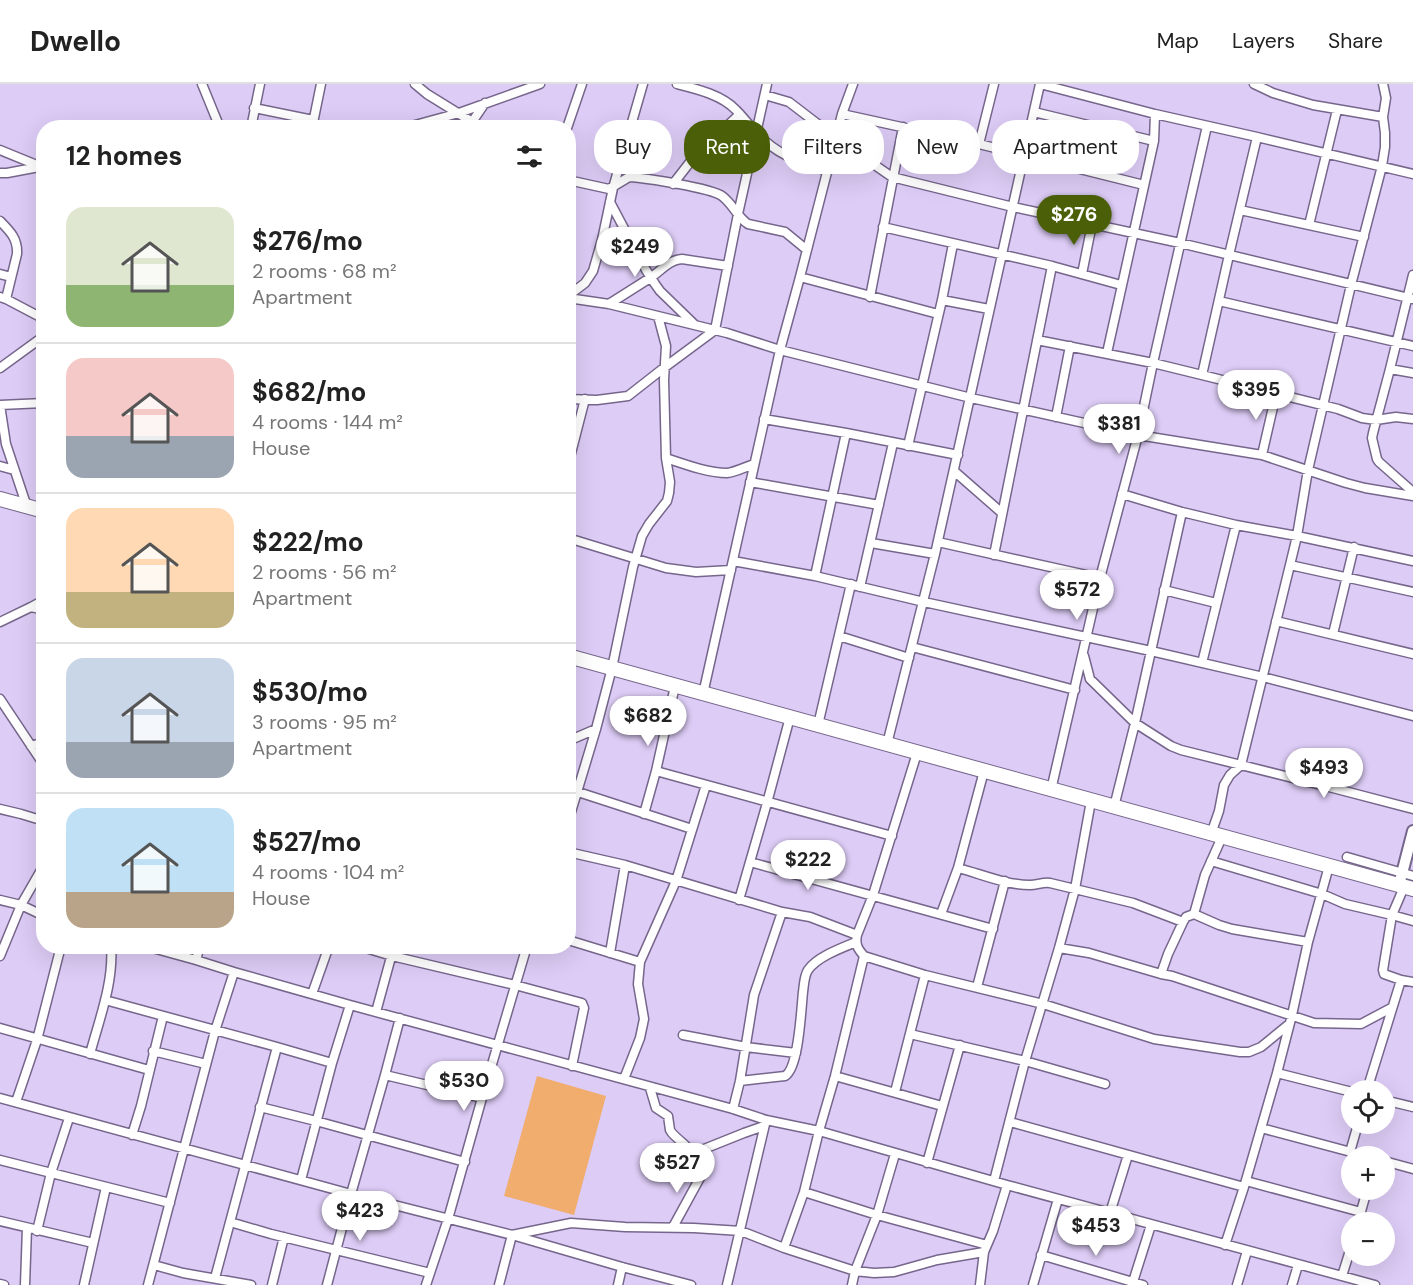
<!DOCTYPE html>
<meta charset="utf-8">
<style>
body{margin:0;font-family:"DM Sans",sans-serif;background:#f6f6f6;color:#222;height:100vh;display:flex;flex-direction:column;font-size:22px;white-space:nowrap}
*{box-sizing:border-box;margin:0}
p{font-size:20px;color:#767676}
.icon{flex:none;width:33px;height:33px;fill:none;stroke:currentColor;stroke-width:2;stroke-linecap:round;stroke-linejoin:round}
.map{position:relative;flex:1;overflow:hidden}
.panel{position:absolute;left:36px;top:36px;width:540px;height:834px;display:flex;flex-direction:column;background:#fff;border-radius:24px;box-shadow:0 6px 24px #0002}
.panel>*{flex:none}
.hud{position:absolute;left:594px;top:36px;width:570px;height:54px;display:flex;gap:12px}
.controls{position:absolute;left:1341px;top:996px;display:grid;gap:12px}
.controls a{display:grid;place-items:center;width:54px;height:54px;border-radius:50%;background:#fff;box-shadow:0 6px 24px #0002;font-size:30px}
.price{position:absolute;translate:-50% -51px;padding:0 14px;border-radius:21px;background:#fff;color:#222;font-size:20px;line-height:39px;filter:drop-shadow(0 2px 3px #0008)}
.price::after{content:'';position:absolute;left:50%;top:36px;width:18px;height:14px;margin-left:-9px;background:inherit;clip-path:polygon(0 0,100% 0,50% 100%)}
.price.current{background:#4a5f07;color:#fff}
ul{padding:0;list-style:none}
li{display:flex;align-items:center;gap:18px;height:150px;padding:0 30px}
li+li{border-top:2px solid #e0e0e0}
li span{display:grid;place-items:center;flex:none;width:168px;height:120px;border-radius:18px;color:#555}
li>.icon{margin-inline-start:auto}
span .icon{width:72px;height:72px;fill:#fffc;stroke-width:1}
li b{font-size:26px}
h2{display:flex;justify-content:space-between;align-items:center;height:72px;padding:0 30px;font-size:26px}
.pill{padding:0 21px;border-radius:24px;background:#fff;box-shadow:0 6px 24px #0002;font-size:21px;line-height:54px}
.pill.current{background:#4a5f07;color:#fff}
header{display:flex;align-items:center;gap:36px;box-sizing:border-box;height:84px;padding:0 30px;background:#fff;border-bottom:2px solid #e0e0e0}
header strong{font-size:28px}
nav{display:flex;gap:33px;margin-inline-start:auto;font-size:21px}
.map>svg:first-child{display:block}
.green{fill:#f0ad6e}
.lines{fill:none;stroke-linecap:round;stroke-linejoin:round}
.minor-casing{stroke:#76668b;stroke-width:11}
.tertiary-casing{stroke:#76668b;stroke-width:14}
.trunk-casing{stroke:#76668b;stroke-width:16}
.minor{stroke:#fff;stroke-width:8}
.tertiary{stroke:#fff;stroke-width:10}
.trunk{stroke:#fff;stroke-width:14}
</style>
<header>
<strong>Dwello</strong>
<nav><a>Map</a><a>Layers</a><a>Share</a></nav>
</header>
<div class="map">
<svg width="1413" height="1201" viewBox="0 0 1413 1201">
<rect width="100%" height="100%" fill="#ddccf6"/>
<path class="green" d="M537,992L606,1012L574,1131L504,1112Z"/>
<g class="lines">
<defs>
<path id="minor" d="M202,0L220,44
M415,0L427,10L482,44
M677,0C697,5 722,11 736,26C746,36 754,48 765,57C783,73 805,80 828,87
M1040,0L1155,30L1257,53L1413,90
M1383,0L1386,14L1383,33
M765,11L789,18L836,54L892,93L1013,123L1180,159L1413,215
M254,24L313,36
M1034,28L1154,57
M842,30L979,60L1144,101
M251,44L260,0
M312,44L321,0
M404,44L459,29L540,0
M468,44L485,19
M567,44L582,0
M979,60L994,0
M0,66L44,84
M0,89H7L39,83
M568,96L609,105L629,93C646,94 711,104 722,112C733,120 737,133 748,140L785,148L807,166
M673,100L694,73L740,30
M610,118L646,186L655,200L660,207L694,240
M1240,126L1364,153
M0,137C10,147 18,155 17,170L6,215
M1309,141L1337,26
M883,143L1052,182L1121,201
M0,190L11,193
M1082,190L1092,140
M1413,191L1390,285L1373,349L1372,354L1377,375L1379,378L1413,408
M800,193L938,230
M568,212L585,199L593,187L602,156L613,104L643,0
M0,213L6,215L44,235
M870,213L903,43
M568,214L609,220L727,249L780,266L971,314L1138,351L1262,371L1346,399L1365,404L1413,412
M942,216L989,225
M1219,217L1413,262
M609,220C623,211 636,203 650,194C661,187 668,176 682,175L728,182
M1037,256L1153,279L1202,291L1338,325L1362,334L1376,336L1396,333L1413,335
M1107,269L1154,57L1155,30
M0,284L44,252
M1390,285L1413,289
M1202,291L1229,171L1257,53
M568,315L597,316L628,312L665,283L715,246L738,130L767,0
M1056,333L1070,262
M764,335L846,349L958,371
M908,362L942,216L953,160
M1262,371L1276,310
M666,374C684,380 708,389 727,389C736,388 745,383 754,380
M568,381L585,315
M0,382L14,386
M954,387L1002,429
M750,398L879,421
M1122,410L1182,428L1236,441L1297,452L1413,477
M27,423L6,360L0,321L44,319
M568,454L666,484L696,488L731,486
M938,458L1100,494
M871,459L935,470
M994,471L1052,182
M733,477L815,492L924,518L1151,567L1263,593L1413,632
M1290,481L1413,508
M815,492L846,349
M860,503L893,359
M1164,506L1216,519
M31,523L44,516
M1276,537L1413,570
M0,538L31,523L44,526
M1333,550L1354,463
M839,552L909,574
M912,563L1075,606
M1084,572L1090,595L1135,639L1171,662L1181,666L1333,704L1413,725
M1202,579L1236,441
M703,610L780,266L800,193L842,30L853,0
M0,615L44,681
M818,641L851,500
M568,657L596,645
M887,660L935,470L1040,0
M31,662L44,658
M656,687L892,752
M1051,706L1100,494L1138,351L1153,279L1207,42
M578,708L692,745
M1114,723L1135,639L1182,428
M0,725L21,730L44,737
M644,730L656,687L675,602
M568,738L596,645L612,584L633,483L642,452L649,440L667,417L669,409L670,398L666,374L664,296L666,262L658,232
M1211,750L1219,727L1224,701L1230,691L1241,681L1290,481L1297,452L1308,386L1351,201L1382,82L1385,63V49L1383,33L1313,21L1273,9L1254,0
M568,768L625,781L782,828L810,833L857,851
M1347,773L1413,792
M1211,777L1322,810L1345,820L1392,831L1383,886L1384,890L1401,896L1413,898
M750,778L993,845
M958,784C981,790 1006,801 1030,801C1037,801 1043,798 1050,799L1133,819L1183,838
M1404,803L1392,831L1413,837
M0,816L21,821L44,832
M739,816L767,719L790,633
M941,830L958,784L984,687
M1194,830L1219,841L1232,845L1308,858
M568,856L640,878
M145,862L196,876L234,888L350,921L733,1025L766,1036L819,1047L1007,1101L1375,1201
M359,862L392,872L515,901L582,919L584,924L572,982
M1059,864L1089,869L1161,890L1168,870L1183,838L1186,833L1194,830L1205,791L1222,753
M610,869L625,781
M0,872L21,821L44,781
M864,872L925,891L1043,920L1154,955L1240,968H1249L1261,963L1288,941
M196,876L200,862
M1161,890L1172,892L1314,939L1361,940L1391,924
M977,903L1005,797
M312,910L329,862
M105,916L277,963L332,979
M376,928L394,862
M0,944L149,986
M910,950L1025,977L1105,1000
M683,951L746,963L796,969
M153,967L206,980
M90,970C99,936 114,898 111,862
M1277,989L1352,1008
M385,991L482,1014
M835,992L942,1022
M624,995L640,954L644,935L638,900L640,878L676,797L706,701
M740,997L785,992C799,984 801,926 803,908C804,901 804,892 808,886C817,873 841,864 856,858
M650,1004L656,1024L668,1032L670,1046L672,1049C679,1057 699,1071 702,1081C703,1084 703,1087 702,1090L673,1143
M1367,1006L1401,896
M895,1008L925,891
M0,1014L351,1110L512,1151L622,1183L691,1201
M1384,1016L1413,1023
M16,1018L37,956L61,862
M260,1023L316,1037L465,1078
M733,1025L740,997L754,911L782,828
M1010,1038L1244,1103
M1261,1044L1366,1072
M132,1051L141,1022L163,932
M1350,1068L1358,1040
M694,1069L744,1049L764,1042
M0,1076L170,1119
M1384,1077L1413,1085
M927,1079L960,961
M301,1096L332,979L350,921
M994,1097L1025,977L1059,864L1075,805L1091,717
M1246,1097L1361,1128
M804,1108L877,1131L987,1161
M1110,1129L1128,1071
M0,1137L93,1159
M230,1138L271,1150L430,1189
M1358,1138L1367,1106
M37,1147L51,1089L69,1034
M1225,1161L1244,1103L1277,989L1292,931L1308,858L1329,782
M784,1164L804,1108L819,1047L835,992L864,872C858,865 855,861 857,851L873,811L917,669
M1041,1171L1143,1201
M154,1181L183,1189L251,1201
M1342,1192L1352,1160
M215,1194L277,963
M0,1200L4,1201
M25,1201L27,1144
M84,1201L106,1103
M148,1201L215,947L234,888
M272,1201L284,1153
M327,1201L351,1110L385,991L400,934
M426,1201L448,1135L482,1014L527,862
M499,1201L512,1151L571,1139L625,1143L694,1144L741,1147L784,1164L855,1187L874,1189L894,1188L937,1176L984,1168
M618,1201L622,1183
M727,1201L766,1036
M852,1201L855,1187L877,1131L895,1070
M980,1201L984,1168L993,1147L1007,1101
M1033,1201L1058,1115
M1132,1201L1151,1141
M1237,1201L1247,1167
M1292,1201L1298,1181"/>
<path id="tertiary" d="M1399,801L1413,747"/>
<path id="trunk" d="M0,415L44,427
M568,572L1413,805"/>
</defs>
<use href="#minor" class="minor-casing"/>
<use href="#tertiary" class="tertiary-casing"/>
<use href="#trunk" class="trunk-casing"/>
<use href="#minor" class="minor"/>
<use href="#tertiary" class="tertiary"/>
<use href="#trunk" class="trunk"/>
</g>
</svg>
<div class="controls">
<a><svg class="icon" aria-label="locate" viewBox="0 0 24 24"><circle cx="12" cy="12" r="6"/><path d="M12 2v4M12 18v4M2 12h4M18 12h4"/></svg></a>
<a>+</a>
<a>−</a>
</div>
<b class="price current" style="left:1074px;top:162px">$276</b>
<b class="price" style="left:635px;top:194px">$249</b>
<b class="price" style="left:1256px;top:337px">$395</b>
<b class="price" style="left:1119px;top:371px">$381</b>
<b class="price" style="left:1077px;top:537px">$572</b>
<b class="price" style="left:648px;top:663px">$682</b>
<b class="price" style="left:1324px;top:715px">$493</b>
<b class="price" style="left:808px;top:807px">$222</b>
<b class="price" style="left:464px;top:1028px">$530</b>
<b class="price" style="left:677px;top:1110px">$527</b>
<b class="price" style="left:360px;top:1158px">$423</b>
<b class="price" style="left:1096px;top:1173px">$453</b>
<div class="hud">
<a class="pill">Buy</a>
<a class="pill current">Rent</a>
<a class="pill">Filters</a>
<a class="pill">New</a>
<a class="pill">Apartment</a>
</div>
<section class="panel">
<h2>12 homes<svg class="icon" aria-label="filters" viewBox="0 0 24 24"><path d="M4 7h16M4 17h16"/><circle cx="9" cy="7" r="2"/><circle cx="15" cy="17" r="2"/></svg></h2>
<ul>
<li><span style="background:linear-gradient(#dfe7d0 65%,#8fb573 0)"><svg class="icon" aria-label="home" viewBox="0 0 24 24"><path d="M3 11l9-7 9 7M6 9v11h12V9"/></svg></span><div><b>$276/mo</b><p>2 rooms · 68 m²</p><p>Apartment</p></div></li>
<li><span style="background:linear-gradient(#f6c9c9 65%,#9aa5b1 0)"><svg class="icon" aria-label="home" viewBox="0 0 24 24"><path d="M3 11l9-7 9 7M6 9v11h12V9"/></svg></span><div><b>$682/mo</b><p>4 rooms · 144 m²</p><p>House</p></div></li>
<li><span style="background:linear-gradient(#ffd9b3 70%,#c2b280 0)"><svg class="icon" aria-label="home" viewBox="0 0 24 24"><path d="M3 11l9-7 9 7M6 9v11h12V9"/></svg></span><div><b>$222/mo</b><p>2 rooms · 56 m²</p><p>Apartment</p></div></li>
<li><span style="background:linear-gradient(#c9d6e8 70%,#9aa5b1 0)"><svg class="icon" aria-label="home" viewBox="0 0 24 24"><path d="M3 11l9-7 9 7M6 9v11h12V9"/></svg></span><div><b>$530/mo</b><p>3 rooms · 95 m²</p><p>Apartment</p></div></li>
<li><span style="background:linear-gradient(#bfe0f5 70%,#b9a48a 0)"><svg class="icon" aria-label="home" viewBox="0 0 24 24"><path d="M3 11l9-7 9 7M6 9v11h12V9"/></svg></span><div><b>$527/mo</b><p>4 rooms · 104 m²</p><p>House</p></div></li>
</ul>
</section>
</div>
